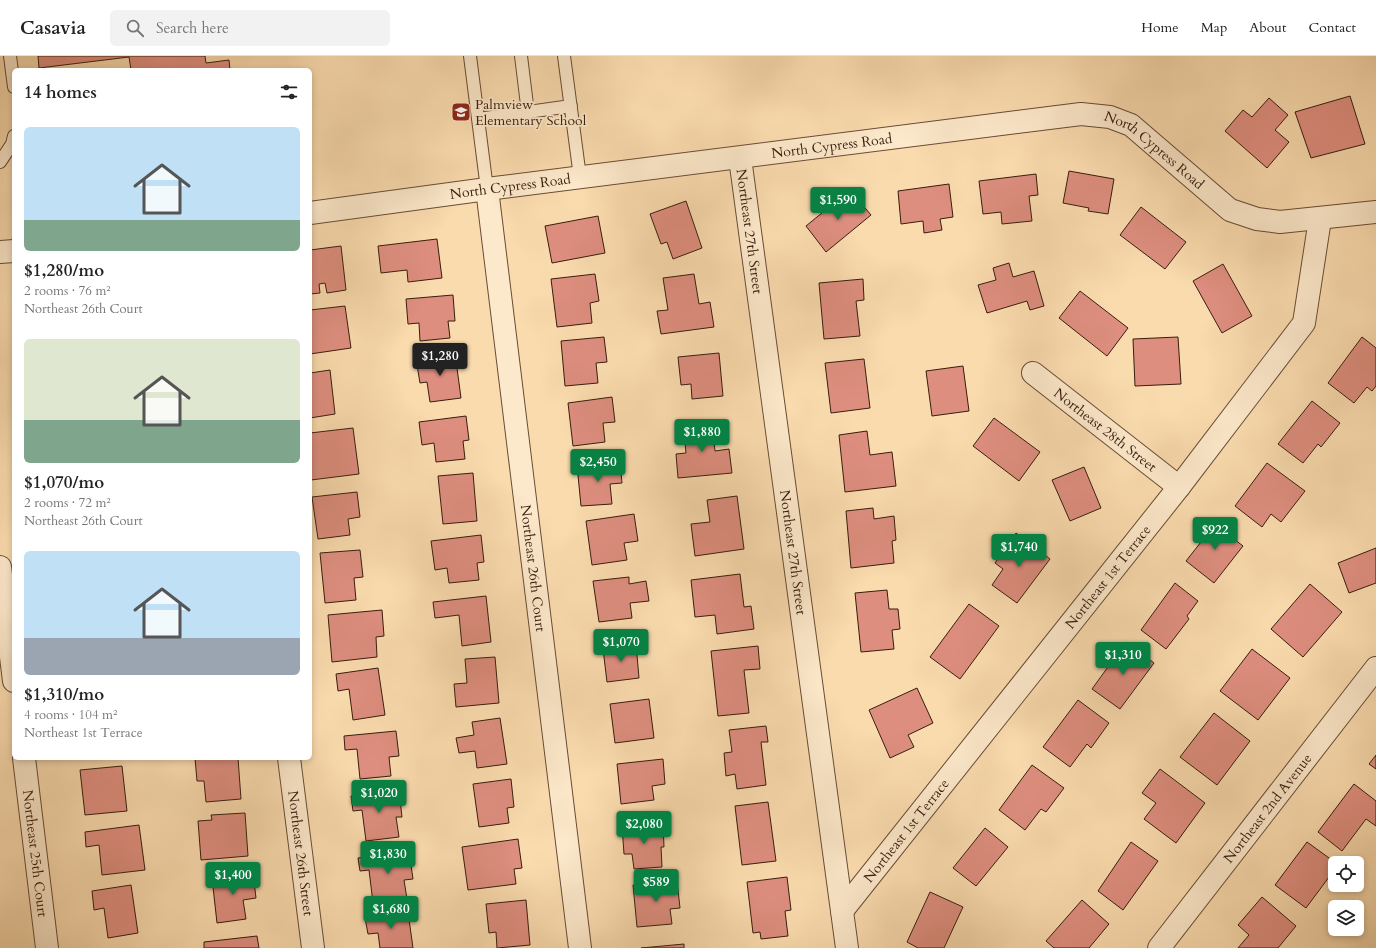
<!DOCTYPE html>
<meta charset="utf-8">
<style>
body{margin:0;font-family:Cardo,serif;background:#f2f2f2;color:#222;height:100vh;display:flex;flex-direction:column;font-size:15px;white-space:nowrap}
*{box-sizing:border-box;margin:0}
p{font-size:13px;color:#767676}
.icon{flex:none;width:22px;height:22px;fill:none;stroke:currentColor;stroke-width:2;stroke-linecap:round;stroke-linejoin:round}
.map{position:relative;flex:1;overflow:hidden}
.drawer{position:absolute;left:12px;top:12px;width:300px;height:692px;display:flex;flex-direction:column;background:#fff;border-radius:6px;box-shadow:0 2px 6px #0003}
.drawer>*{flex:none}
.fabs{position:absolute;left:1328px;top:800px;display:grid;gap:8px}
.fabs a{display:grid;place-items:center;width:36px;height:36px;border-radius:6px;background:#fff;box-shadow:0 2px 6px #0003;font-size:20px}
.price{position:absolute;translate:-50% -34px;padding:0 9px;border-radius:4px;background:#0b8043;color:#fff;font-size:13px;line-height:26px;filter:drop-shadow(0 1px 2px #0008)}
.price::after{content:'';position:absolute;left:50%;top:24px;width:12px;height:9px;margin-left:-6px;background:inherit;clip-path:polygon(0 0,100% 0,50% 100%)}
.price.current{background:#222;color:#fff}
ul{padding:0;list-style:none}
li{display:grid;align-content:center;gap:8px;height:212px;padding:0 12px}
li span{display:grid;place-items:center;height:124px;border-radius:6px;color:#555}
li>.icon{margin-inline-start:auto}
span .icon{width:72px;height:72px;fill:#fffc;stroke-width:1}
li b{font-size:17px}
h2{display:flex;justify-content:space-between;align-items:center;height:48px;padding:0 12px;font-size:17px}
header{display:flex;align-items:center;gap:24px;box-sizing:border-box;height:56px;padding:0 20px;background:#fff;border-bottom:1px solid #e0e0e0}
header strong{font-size:19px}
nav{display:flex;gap:22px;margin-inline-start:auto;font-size:14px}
.search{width:280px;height:36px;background:#f2f2f2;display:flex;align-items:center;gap:10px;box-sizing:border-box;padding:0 14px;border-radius:6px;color:#767676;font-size:15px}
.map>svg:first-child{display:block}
.building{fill:#de8e7f;stroke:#371d0d}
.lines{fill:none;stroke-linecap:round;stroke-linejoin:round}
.service-casing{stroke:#684c35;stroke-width:14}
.minor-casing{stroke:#684c35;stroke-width:24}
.service{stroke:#fce8ca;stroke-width:12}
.minor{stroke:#fce8ca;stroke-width:22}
.labels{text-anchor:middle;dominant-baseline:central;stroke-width:3.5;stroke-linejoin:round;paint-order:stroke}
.poi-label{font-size:14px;fill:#371d0d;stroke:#fce8ca;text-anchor:start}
.street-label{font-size:14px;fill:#371d0d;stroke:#fce8ca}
</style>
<header>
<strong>Casavia</strong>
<div class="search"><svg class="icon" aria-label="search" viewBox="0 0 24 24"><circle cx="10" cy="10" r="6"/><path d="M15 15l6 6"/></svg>Search here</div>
<nav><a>Home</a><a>Map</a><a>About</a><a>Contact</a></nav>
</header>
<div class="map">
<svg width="1376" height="892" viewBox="0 0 1376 892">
<rect width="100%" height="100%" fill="#fadbae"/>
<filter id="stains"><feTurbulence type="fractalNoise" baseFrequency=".005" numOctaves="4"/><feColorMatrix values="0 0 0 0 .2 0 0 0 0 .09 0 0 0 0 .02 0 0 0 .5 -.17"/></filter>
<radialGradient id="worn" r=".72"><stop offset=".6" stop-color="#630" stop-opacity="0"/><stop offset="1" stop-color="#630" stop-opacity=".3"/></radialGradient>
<path class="building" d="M38,0H205L206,7L229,4L230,14H131L129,1L39,12Z
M1350,40L1365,88L1311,102L1295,56Z
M1269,42L1288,59L1275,74L1289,86L1267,112L1225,75L1243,54L1252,61Z
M1069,115L1114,123L1108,158L1088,155L1089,152L1063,147Z
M1036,118L1038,139L1029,140L1032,165L1002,168L1001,156L983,158L979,125Z
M949,128L953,161L940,163L942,174L924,177L923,165L901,168L898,135Z
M850,134L871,159L826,196L806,170Z
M686,145L702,192L673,203L667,186L661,188L650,158Z
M1141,151L1186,186L1165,213L1120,179Z
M598,160L605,197L552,207L545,170Z
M437,183L442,222L408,226L407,214L381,217L378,190Z
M341,190L346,234L327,237L325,227L319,228L320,237L310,238V194Z
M1009,207L1013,221L1034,215L1044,250L1030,254L1027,245L987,257L978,229L996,224L993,212Z
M1223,208L1252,260L1222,277L1193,225Z
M595,218L599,245L590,247L592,267L557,271L551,223Z
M694,218L699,248L710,246L714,271L661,278L657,255L668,254L663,222Z
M863,223L864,244L856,245L860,280L824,283L819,227Z
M1080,235L1128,272L1107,300L1059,262Z
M453,239L455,265H448L450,282L420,285L419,267L408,268L406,243Z
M345,250L351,292L310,298V254Z
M604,281L607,306L596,307L598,327L565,330L561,285Z
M1178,281L1181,328L1135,330L1133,283Z
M1362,281L1376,292V330L1372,335L1367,331L1354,347L1328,327Z
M455,297L461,342L430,346L427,326L420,327L416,303Z
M719,297L723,340L692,343L691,328L681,329L678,301Z
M864,303L870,352L831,357L825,307Z
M963,310L969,355L932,360L926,315Z
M330,314L335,358L310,362V317Z
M612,341L615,366L603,367L605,386L573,390L568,347Z
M1312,345L1340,367L1321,391L1318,388L1303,407L1278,388Z
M466,360L469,384L463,385L465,403L436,406L434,387L422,389L419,366Z
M994,362L1040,396L1019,425L973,390Z
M712,364L715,395L729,393L732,417L678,422L676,398L686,397L683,367Z
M353,372L359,418L311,424L310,377Z
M867,375L870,399L892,396L896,430L845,436L839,379Z
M620,406L622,427L610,428L612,448L581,450L577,409Z
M1267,407L1305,435L1281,466L1271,458L1262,471L1235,450Z
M1084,411L1101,452L1070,465L1052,424Z
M473,417L477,465L443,468L438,420Z
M357,436L360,461L348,463L350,479L318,483L312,441Z
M737,440L744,493L695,500L691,468L710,466L707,444Z
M873,452L874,463L894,460L896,484L892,485L894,507L851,512L846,455Z
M634,458L638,485L624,487L627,504L592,509L586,465Z
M1220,462L1236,474L1230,480L1243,490L1214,527L1186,505Z
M1016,477L1050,503L1017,547L992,529L1003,513L995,507Z
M481,479L484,506L477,507L479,524L449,527L447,512L435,514L431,485Z
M1376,492V527L1349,537L1338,507Z
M360,494L363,521L354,522L356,544L325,547L320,497Z
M740,518L744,551L751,550L754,573L717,578L715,559L695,561L691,524Z
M629,521V528L646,525L649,545L630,547L632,562L599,566L593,525Z
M1175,527L1198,545L1187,560L1189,563L1166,593L1141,574Z
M1310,528L1342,556L1303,601L1271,573Z
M887,534L889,553H898L900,573L892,574L894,593L861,596L855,537Z
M486,540L491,586L462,590L459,559L435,562L433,546Z
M969,548L999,570L960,623L930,601Z
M382,554L384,580L376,581L377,601L332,606L328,559Z
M1126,586L1154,607L1120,653L1092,633Z
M636,588L639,622L607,626L603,593Z
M758,590L760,613L744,614L749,657L718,660L711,595Z
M1252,593L1290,622L1258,664L1220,635Z
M495,601L499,647L456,651L454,628L467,627L465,603Z
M378,612L385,659L353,664L349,633L338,635L336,618Z
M917,632L933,667L908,679L914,691L890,702L869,654Z
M649,643L654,682L615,687L610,648Z
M1078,644L1109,667L1091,692L1087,688L1070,711L1043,691Z
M1214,657L1250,685L1217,729L1180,701Z
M500,662L507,708L477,712L475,695L459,697L456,682L474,679L472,666Z
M766,670L768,686H761L766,729L737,733L735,718L726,720L724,697L732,696L729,674Z
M396,675L399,700L389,701L391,720L360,723L357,693L345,694L344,680Z
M1376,699V713L1369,708Z
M195,702H238L241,743L206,746L204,725H197Z
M663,703L665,728L652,730L654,744L621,748L617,708Z
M1032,709L1064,732L1046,756L1041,753L1025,774L999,754Z
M122,710L127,755L85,759L80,714Z
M1160,713L1205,747L1176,787L1144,763L1156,747L1142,737Z
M511,723L514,751L507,752L509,767L479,771L473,728Z
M1354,728L1376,745V770L1366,763L1342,795L1318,776Z
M399,735L402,761H396L399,781L366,785L362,754L353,755L351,740Z
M768,746L776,805L742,809L735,750Z
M245,757L248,800L201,804L198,765L212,764L211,759Z
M663,767L664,791H661L662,811L634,813L632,798H624L622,770Z
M139,769L145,814L102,819L99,789L86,791L85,776Z
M985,772L1008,791L976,830L953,812Z
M518,783L522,812L514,813L516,828L468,834L462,791Z
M1131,786L1158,805L1123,854L1098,835Z
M1307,786L1336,807L1335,813L1306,852L1275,829Z
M409,795L413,823L404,824L407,843L373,847L369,814L360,815L358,802Z
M253,817L256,842L243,844L246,863L217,867L212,822Z
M787,821L791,854L785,855L788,880L761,883L760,876L753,877L747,826Z
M677,825L680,852L670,853L672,868L637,871L633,829Z
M131,829L138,877L108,882L104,852L94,854L92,835Z
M930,836L963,851L944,892H918L907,886Z
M1262,841L1296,870L1278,892H1238L1249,879L1238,869Z
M526,844L530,889L497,892L496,876L489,877L486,848Z
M1082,844L1109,868L1089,892H1054L1046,885Z
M408,856L413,892H380L378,877L368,878L365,862Z
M257,880L259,892H204V886Z
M684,888V892H641Z"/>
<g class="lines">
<defs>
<path id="service" d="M10,0L14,31
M470,0L487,133
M521,0L528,57
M564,0L580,121
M478,63L571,50
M0,106L12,88L14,80"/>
<g id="minor">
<path id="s1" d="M740,102L847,892"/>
<path id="s2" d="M487,133L580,892"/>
<path id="s3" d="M310,157L487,133L1081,58L1110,61L1131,69L1230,154L1257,163L1280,166L1376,156"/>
<path d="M0,196L14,195"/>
<path id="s4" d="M1033,317L1179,431"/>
<path d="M0,511L14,625"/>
<path id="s5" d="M24,702L47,892"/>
<path id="s6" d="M289,702L313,892"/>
<path id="s7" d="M842,855L1179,431L1304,267L1320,163"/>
<path id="s8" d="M1159,892L1376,612"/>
</g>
</defs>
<use href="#service" class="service-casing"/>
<use href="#minor" class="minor-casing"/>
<use href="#service" class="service"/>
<use href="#minor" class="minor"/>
</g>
<defs>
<symbol id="school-square" viewBox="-11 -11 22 22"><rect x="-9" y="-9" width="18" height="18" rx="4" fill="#8f2418" stroke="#fce8ca"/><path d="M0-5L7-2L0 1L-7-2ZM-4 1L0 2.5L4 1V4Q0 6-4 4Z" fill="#fff"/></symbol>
</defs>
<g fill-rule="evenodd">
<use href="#school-square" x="450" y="45" width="22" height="22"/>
</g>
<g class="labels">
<g class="poi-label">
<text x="475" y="48">Palmview<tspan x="475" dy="16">Elementary School</tspan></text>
</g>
<g class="street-label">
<text stroke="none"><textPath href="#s3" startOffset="526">North Cypress Road</textPath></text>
<text stroke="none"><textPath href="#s3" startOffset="862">North Cypress Road</textPath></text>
<text stroke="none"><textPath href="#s3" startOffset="202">North Cypress Road</textPath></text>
<text stroke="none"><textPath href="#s1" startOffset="74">Northeast 27th Street</textPath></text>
<text stroke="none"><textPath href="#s4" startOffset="92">Northeast 28th Street</textPath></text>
<text stroke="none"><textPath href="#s1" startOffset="398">Northeast 27th Street</textPath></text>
<text stroke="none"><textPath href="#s2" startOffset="382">Northeast 26th Court</textPath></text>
<text stroke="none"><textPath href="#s7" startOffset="427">Northeast 1st Terrace</textPath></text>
<text stroke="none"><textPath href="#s8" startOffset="177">Northeast 2nd Avenue</textPath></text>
<text stroke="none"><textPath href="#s7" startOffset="103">Northeast 1st Terrace</textPath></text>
<text stroke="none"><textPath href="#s5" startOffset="96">Northeast 25th Court</textPath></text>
<text stroke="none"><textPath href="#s6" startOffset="96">Northeast 26th Street</textPath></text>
</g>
</g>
<rect width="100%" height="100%" filter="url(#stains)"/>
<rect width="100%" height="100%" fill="url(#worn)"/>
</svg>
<div class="fabs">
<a><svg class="icon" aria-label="locate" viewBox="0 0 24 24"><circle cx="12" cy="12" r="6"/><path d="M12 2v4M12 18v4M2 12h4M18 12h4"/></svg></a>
<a><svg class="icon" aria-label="layers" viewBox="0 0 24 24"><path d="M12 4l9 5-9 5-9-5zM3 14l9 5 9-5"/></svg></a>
</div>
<b class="price" style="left:838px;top:165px">$1,590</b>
<b class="price current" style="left:440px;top:321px">$1,280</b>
<b class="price" style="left:702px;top:397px">$1,880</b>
<b class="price" style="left:598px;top:427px">$2,450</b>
<b class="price" style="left:1215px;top:495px">$922</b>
<b class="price" style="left:1019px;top:512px">$1,740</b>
<b class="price" style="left:621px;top:607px">$1,070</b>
<b class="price" style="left:1123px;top:620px">$1,310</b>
<b class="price" style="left:379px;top:758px">$1,020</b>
<b class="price" style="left:644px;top:789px">$2,080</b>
<b class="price" style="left:388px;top:819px">$1,830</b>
<b class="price" style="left:233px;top:840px">$1,400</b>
<b class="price" style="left:656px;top:847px">$589</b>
<b class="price" style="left:391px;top:874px">$1,680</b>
<section class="drawer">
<h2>14 homes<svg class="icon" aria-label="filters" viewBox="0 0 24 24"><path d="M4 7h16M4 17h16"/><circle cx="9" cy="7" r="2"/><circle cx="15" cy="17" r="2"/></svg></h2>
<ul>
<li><span style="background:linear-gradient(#bfe0f5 75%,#7fa58c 0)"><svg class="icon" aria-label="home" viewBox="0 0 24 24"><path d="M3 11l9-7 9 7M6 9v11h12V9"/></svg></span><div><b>$1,280/mo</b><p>2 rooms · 76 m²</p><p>Northeast 26th Court</p></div></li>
<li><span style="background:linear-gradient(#dfe7d0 65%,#7fa58c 0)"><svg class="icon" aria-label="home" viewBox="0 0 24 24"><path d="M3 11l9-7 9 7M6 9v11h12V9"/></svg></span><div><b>$1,070/mo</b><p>2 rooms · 72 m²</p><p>Northeast 26th Court</p></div></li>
<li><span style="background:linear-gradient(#bfe0f5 70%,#9aa5b1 0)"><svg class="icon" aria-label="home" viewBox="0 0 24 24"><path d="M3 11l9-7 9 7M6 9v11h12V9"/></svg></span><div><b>$1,310/mo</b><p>4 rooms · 104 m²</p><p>Northeast 1st Terrace</p></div></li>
</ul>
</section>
</div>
